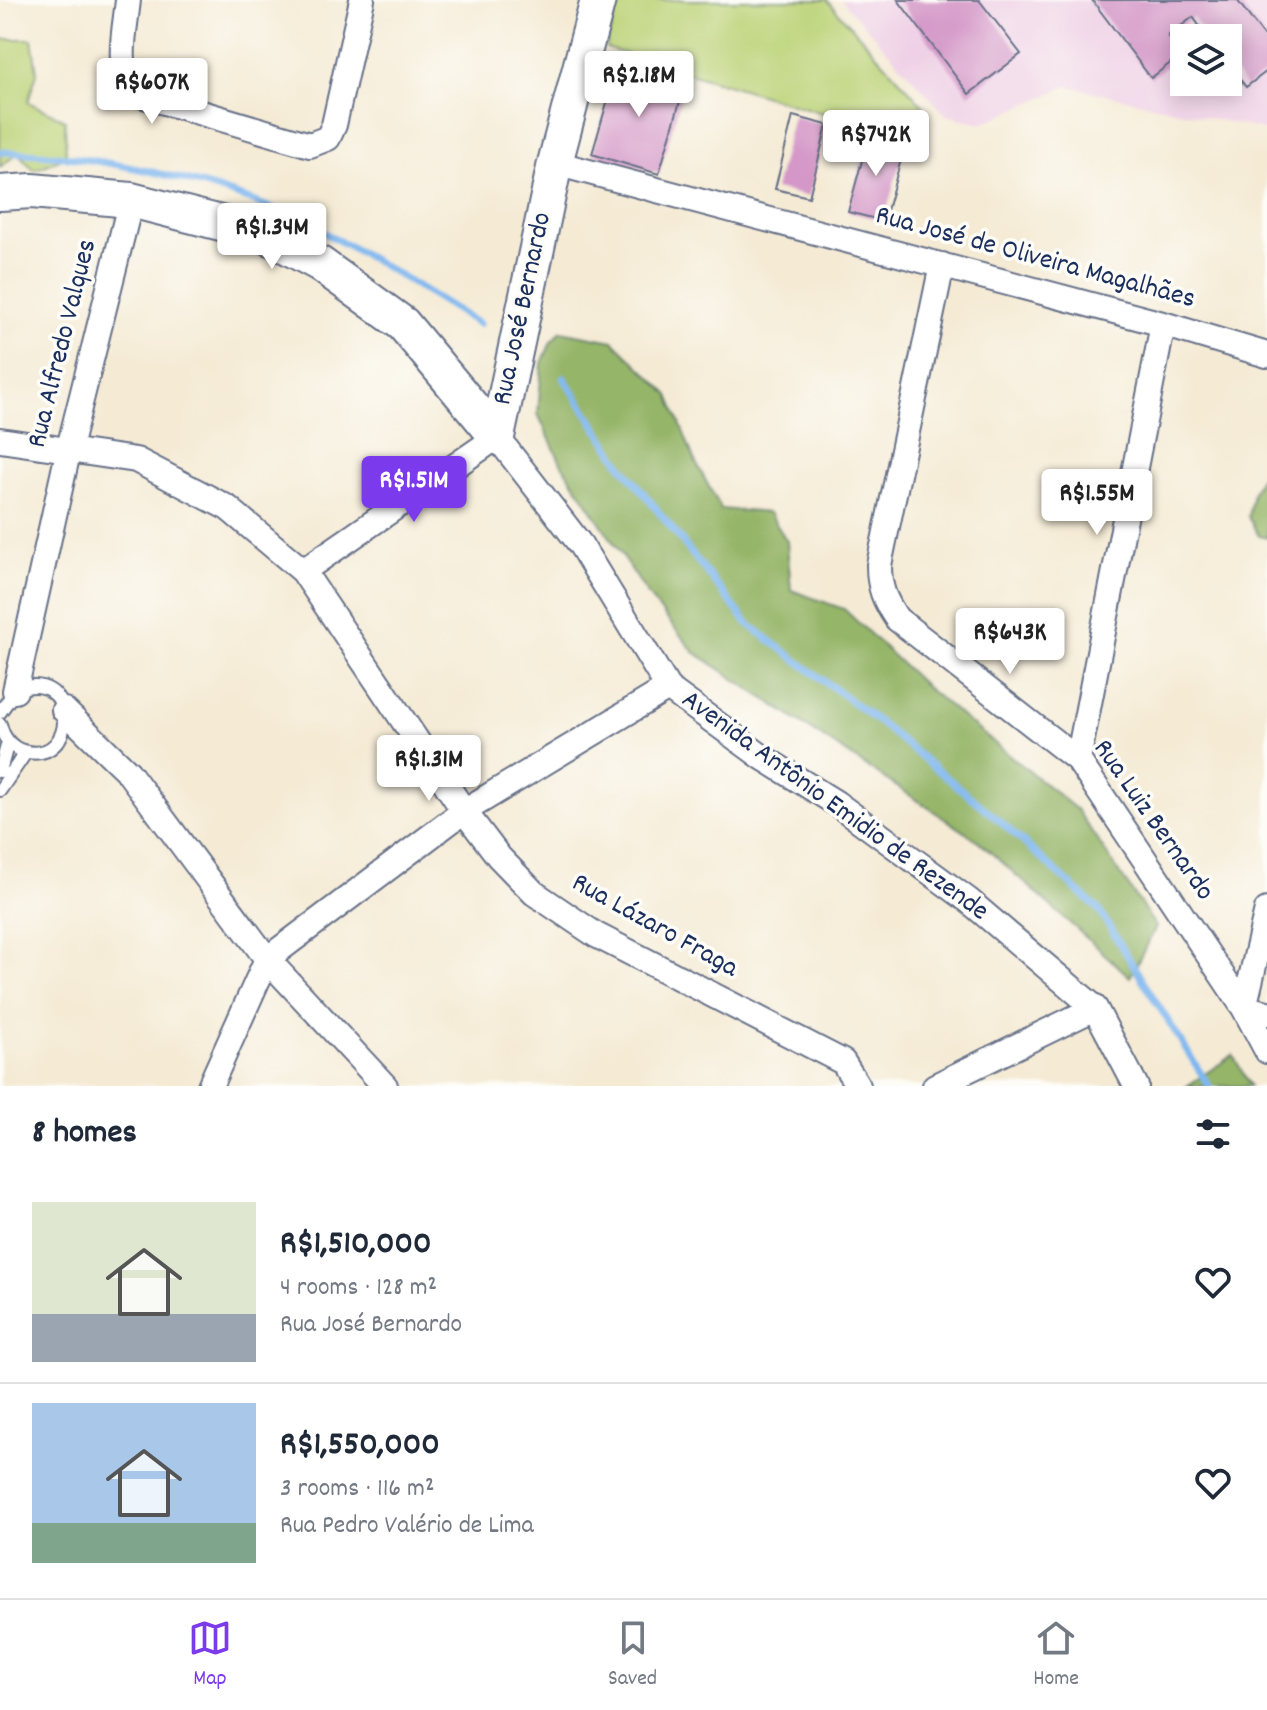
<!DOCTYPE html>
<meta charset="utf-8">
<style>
body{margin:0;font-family:Dekko,sans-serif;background:#f2f2f3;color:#1f2937;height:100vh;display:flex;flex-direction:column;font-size:30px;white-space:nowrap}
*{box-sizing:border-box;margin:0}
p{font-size:26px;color:#747a83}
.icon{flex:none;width:44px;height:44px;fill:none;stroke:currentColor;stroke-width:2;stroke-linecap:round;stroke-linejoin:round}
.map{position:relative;height:1086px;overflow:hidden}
.details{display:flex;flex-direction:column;background:#fff;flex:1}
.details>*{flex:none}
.tools{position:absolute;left:1170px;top:24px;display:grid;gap:16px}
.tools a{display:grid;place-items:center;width:72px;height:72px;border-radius:0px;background:#fff;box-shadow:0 4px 20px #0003;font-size:40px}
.price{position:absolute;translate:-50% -68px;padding:0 18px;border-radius:8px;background:#fff;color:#222;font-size:26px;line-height:52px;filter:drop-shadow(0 2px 4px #0008)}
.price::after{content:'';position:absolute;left:50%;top:48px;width:24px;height:18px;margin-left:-12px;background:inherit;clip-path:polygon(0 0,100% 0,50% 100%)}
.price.selected{background:#7c3aed;color:#fff}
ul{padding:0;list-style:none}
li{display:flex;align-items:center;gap:24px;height:200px;padding:0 32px}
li+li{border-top:2px solid #e0e1e3}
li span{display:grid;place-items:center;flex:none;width:224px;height:160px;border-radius:0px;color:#555}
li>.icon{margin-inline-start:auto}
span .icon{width:96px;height:96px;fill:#fffc;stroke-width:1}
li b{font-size:34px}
h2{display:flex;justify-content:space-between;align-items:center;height:96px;padding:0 32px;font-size:34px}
.tabs{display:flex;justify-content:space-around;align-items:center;height:112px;border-top:2px solid #e0e1e3;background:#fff;font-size:22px;color:#747a83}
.tabs a{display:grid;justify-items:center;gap:4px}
.tabs .selected{color:#7c3aed}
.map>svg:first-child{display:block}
.built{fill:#efd0e6;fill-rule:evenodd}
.green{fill:#bcd378;stroke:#6c816b;stroke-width:2}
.forest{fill:#95b568;stroke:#587263;stroke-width:2}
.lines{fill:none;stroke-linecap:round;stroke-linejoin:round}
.stream{stroke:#7fb7ef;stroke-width:7}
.building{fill:#d497c8}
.lane-casing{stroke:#677188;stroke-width:16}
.street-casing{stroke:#677188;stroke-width:28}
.secondary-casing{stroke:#677188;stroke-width:38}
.lane{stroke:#fff;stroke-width:12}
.street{stroke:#fff;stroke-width:24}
.secondary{stroke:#fff;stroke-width:34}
.labels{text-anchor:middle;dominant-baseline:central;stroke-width:7;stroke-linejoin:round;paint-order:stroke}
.street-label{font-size:28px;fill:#1b2f5e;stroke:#fdfcf7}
</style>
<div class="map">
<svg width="1267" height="1086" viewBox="0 0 1267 1086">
<rect width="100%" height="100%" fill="#fdfcf7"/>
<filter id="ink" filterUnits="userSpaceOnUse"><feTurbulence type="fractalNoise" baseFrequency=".0125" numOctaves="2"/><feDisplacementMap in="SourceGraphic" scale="16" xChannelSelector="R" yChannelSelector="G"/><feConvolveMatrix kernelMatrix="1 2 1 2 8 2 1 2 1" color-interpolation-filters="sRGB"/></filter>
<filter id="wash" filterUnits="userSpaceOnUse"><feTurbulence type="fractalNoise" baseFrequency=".006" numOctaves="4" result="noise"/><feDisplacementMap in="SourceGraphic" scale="32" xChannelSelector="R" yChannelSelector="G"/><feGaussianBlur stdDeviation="1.8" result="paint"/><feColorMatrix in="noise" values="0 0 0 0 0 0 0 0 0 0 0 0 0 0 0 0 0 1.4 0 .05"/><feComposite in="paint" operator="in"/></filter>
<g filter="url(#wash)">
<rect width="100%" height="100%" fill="#f5ebd5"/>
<path class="built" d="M841,0H1267V131L1068,86L981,124L946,115ZM1184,38H1228V82H1184Z"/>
<path class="green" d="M619,0H827L929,112L919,142L606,48Z
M0,39H32L37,73L28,102L65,120L66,157L34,170L18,153L0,167Z"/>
<path class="forest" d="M561,331L613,341L669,395L694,459L721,509L769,513L787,541L791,590L844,609L928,689L1077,810L1156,927L1130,977L977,840L694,652L650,598L561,463L538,414L542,363L551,342Z
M1267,462V538L1259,536L1248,517L1253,492Z
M1233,1055L1250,1086H1187Z"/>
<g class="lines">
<path class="stream" d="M0,152C89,154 208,179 289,216C355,245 417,287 479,324
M564,378L622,466L747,623L871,716L994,816L1098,909L1209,1086"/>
</g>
<g id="blocks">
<path class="building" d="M898,0H979L1021,54L969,94Z
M1092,0H1237L1267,40V71L1246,87L1228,64V38H1208L1193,17L1168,36L1182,54L1151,78Z
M618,65L685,84L659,174L592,154Z
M793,116L827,125L809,197L775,189Z
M869,135L905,145L884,221L848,212Z"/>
</g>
</g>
<g filter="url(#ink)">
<use href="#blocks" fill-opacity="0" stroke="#677188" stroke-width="2"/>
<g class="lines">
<defs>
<path id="lane" d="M0,712L15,691C77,663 81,767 23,751C10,747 3,737 0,724
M0,771L8,742
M0,790L26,752"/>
<path id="street" d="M128,0C125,31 115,66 134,93L310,145L328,138L334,125L362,0
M555,163L1163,324L1267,355
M942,265L879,565C879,587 884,600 897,619L1078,760L1244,1008L1267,1051
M0,440L136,460L228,508L303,571L464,811L499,857L534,893L596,935L843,1062L858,1086
M303,571L497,437L580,544L668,688L762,757L836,803L968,900L1095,1008L1136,1086
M15,691L69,448L131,200
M64,710L128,772L267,959L385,1086
M1078,760L1163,324
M1267,910L1244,1008L1267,1013
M210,1086L267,959L464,811L668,688
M935,1086L1095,1008"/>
<path id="secondary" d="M0,193L32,191L131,200L264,234L320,264L403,324L497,437
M497,437L555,163L598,0"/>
</defs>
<use href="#lane" class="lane-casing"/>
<use href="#street" class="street-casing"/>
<use href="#secondary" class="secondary-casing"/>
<use href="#lane" class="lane"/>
<use href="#street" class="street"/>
<use href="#secondary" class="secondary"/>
</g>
</g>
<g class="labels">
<g class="street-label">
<text transform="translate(1035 259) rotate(15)">Rua José de Oliveira Magalhães</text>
<text transform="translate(524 309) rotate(-78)">Rua José Bernardo</text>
<text transform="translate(64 344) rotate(-76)">Rua Alfredo Valques</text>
<text transform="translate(834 807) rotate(36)">Avenida Antônio Emidio de Rezende</text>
<text transform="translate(1152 821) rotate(55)">Rua Luiz Bernardo</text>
<text transform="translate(654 927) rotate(29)">Rua Lázaro Fraga</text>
</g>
</g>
</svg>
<div class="tools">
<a><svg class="icon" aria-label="layers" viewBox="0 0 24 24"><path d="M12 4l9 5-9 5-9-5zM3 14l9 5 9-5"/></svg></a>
</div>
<b class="price" style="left:639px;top:119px">R$2.18M</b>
<b class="price" style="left:152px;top:126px">R$607K</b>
<b class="price" style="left:876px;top:178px">R$742K</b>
<b class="price" style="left:272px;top:271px">R$1.34M</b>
<b class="price selected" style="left:414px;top:524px">R$1.51M</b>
<b class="price" style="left:1097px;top:537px">R$1.55M</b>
<b class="price" style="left:1010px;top:676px">R$643K</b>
<b class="price" style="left:429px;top:803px">R$1.31M</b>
</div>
<section class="details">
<h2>8 homes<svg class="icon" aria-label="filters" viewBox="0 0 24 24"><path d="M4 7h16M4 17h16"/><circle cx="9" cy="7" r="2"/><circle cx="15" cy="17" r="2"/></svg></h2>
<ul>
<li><span style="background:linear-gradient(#dfe7d0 70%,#9aa5b1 0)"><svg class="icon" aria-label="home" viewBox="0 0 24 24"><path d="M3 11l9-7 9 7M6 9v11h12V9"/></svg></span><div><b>R$1,510,000</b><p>4 rooms · 128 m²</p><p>Rua José Bernardo</p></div><svg class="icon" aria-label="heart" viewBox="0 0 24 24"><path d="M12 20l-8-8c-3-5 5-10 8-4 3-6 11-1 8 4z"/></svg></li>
<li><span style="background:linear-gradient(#a9c7e8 75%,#7fa58c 0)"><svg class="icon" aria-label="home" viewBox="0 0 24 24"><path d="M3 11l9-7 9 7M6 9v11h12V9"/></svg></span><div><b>R$1,550,000</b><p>3 rooms · 116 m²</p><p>Rua Pedro Valério de Lima</p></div><svg class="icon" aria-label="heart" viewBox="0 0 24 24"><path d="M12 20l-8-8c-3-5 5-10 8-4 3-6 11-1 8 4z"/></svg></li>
</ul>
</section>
<nav class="tabs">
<a class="selected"><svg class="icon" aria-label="map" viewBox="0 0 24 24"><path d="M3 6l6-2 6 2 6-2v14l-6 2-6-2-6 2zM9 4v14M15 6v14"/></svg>Map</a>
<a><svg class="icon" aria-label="saved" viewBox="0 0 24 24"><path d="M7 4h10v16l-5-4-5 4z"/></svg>Saved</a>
<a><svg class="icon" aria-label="home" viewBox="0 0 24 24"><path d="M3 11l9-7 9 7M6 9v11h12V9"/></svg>Home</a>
</nav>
